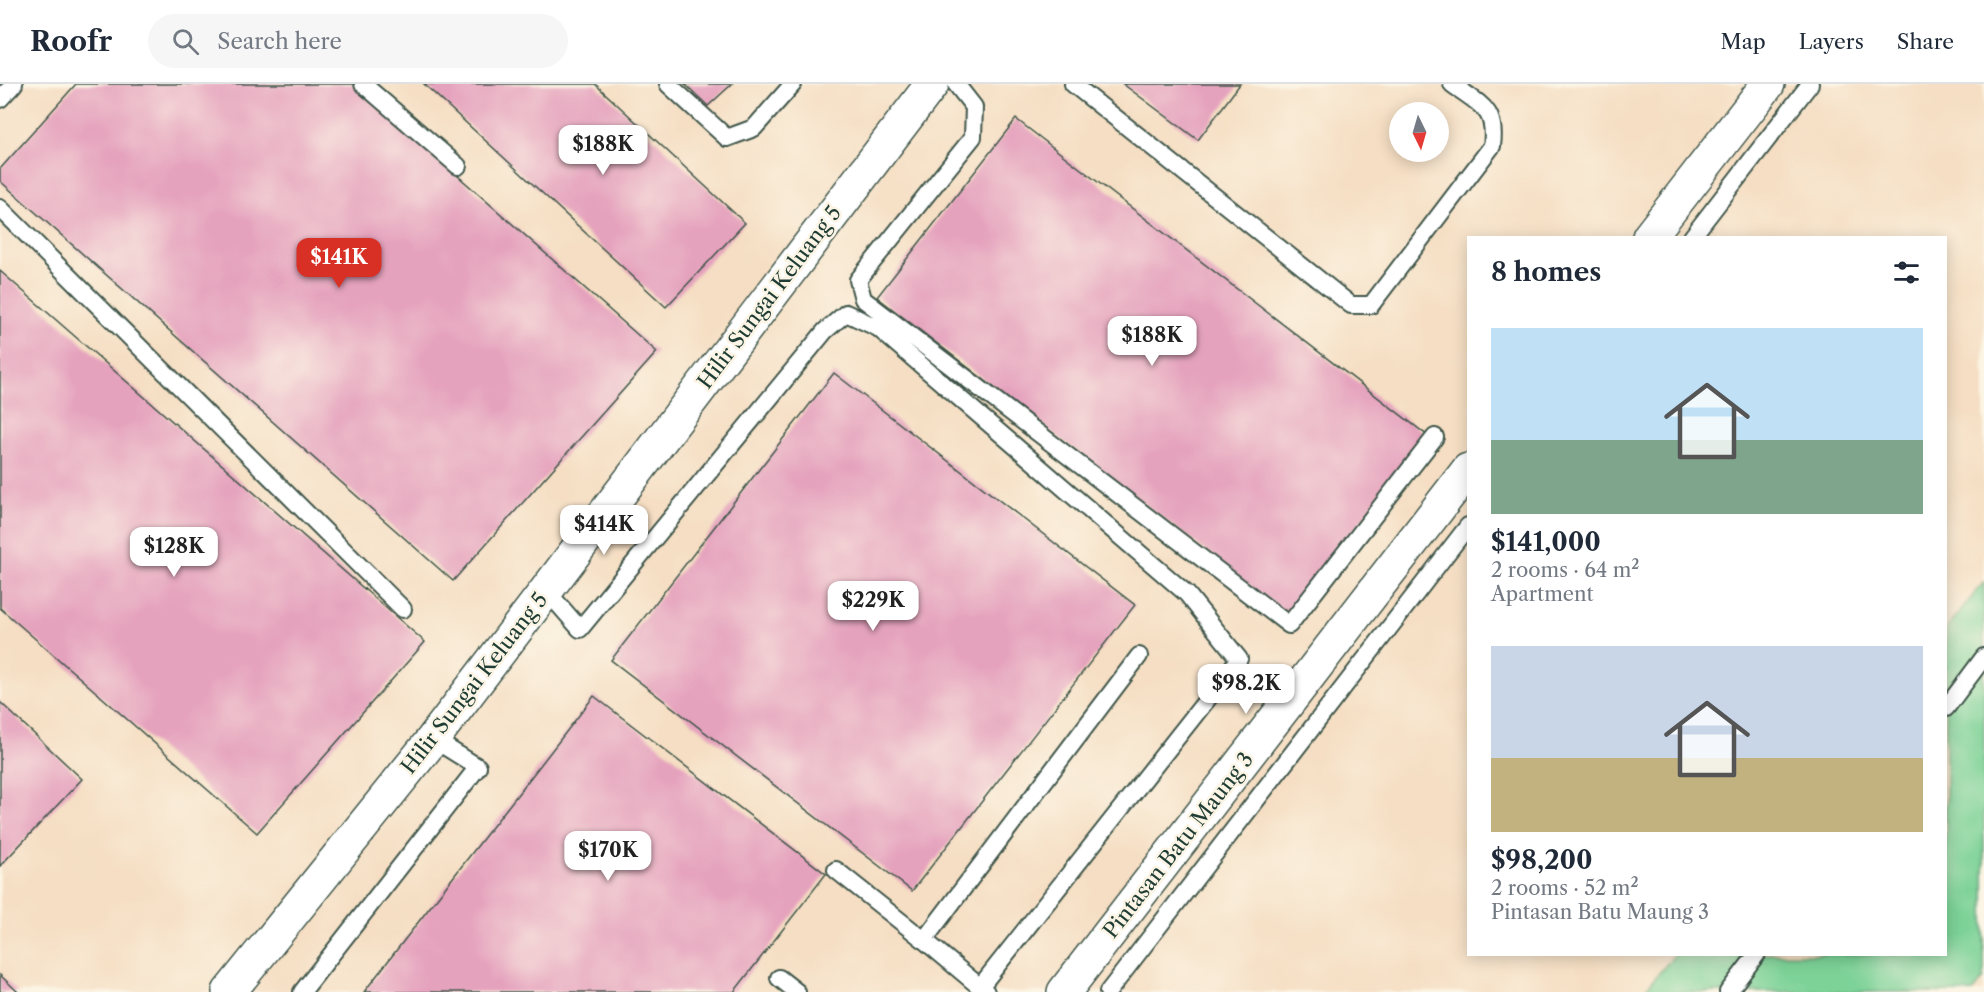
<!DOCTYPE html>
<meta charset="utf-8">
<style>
body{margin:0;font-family:"Libre Caslon Text",serif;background:#f6f6f7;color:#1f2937;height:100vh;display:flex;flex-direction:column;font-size:22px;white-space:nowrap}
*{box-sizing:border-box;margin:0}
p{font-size:20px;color:#747a83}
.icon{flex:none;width:33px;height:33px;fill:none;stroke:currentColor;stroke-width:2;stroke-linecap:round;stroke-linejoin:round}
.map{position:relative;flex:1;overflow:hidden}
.side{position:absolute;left:1467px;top:152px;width:480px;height:720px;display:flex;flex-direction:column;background:#fff;border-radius:0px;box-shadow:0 3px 15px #0003}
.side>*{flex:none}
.needle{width:39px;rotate:175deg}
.buttons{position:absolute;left:1389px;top:18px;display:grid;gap:12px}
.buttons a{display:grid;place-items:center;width:60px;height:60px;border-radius:50%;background:#fff;box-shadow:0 3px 15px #0003;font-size:30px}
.price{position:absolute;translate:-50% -51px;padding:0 14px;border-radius:12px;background:#fff;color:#222;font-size:20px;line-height:39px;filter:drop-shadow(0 2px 3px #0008)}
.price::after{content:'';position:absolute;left:50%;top:36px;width:18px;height:14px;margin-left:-9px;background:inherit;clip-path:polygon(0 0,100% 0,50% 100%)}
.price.active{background:#d93025;color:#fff}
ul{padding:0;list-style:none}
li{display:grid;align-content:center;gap:12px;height:318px;padding:0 24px}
li span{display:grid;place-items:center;height:186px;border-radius:0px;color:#555}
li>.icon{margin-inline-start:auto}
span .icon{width:108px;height:108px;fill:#fffc;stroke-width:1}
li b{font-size:26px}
h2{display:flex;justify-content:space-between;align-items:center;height:72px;padding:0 24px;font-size:26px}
header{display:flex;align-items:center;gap:36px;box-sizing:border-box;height:84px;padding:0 30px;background:#fff;border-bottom:2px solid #e0e1e3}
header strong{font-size:28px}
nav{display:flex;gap:33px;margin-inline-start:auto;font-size:21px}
.search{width:420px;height:54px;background:#f6f6f7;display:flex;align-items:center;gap:15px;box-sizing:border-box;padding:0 21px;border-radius:33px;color:#747a83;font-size:22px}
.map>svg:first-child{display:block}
.green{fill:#7bd297;stroke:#4d8866;stroke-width:1.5}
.building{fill:#e5a2bd}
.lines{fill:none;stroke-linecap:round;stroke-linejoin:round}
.service-casing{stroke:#3f5549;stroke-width:20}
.minor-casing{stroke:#3f5549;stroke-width:36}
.tertiary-casing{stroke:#3f5549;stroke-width:36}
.service{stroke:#fff;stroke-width:16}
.minor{stroke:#fff;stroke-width:33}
.tertiary{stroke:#fff;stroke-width:33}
.labels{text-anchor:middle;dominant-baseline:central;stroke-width:5;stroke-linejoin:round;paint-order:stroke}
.street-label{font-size:21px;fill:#1f3d34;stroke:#fcf5e5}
</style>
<header>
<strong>Roofr</strong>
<div class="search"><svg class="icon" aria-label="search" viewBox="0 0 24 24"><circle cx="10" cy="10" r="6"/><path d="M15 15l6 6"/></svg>Search here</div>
<nav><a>Map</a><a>Layers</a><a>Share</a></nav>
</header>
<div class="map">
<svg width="1984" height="908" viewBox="0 0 1984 908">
<rect width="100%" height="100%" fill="#fcf5e5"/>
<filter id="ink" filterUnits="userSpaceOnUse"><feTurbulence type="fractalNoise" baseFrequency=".0167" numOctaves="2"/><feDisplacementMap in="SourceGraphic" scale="12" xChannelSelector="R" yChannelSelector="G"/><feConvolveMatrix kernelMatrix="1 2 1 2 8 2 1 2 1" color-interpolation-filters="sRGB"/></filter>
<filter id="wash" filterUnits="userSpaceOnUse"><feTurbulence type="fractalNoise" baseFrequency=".008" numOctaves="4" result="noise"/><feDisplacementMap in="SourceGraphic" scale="24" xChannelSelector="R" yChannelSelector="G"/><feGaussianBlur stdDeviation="1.35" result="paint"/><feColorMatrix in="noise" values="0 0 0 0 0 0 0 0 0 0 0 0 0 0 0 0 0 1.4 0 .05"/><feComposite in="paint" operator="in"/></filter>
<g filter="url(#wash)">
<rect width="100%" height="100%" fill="#f5dec3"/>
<path class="green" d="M1984,498V894L1973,908H1643L1675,870H1946V545Z"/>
<g id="blocks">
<path class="building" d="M76,0H354L657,268L453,497L0,97V85Z
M424,0H595L745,139L666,223Z
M685,0H732L708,22Z
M1123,0H1240L1198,56Z
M1016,35L1428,352L1288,531L877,213Z
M0,187L425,558L257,749L0,524Z
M834,289L1135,521L912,807L611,576Z
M594,612L826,790L734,908H364Z
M0,618L82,695L0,782Z
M0,891L18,908H0Z"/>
</g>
</g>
<g filter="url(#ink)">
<use href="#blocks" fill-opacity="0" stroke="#3f5549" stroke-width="1.5"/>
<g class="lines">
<defs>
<path id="service" d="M363,0L458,82
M668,0L727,54L754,44L793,0
M956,0L974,23L973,53L858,196L863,215L1289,541L1435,353
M1073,0L1351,221H1371L1492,62C1497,24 1480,21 1452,0
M0,15L14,0
M0,124L403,525
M1692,153L1810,0
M546,506L580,545L825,247L846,229L878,244L1187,510L1239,575L980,903
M1946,624L1984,573
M836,786L924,856
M779,894L797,908
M302,908L478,683L433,655
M986,908L924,856L1139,572
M1108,908L1468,442
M1728,908L1757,870"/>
<path id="minor" d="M229,908L433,655L932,0"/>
<path id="tertiary" d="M1649,153L1768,0
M1064,908L1468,386"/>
</defs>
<use href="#service" class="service-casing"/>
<use href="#minor" class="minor-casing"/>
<use href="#tertiary" class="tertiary-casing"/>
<use href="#service" class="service"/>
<use href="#minor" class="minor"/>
<use href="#tertiary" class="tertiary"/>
</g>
</g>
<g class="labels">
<g class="street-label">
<text transform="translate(769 213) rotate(-53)">Hilir Sungai Keluang 5</text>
<text transform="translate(474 599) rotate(-52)">Hilir Sungai Keluang 5</text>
<text transform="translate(1178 761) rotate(-52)">Pintasan Batu Maung 3</text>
</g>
</g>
</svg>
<div class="buttons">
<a><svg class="needle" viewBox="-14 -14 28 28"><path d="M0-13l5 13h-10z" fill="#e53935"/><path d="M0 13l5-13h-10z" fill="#747a83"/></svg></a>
</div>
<b class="price" style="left:603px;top:92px">$188K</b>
<b class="price active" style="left:339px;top:205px">$141K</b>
<b class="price" style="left:1152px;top:283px">$188K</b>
<b class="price" style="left:604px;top:472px">$414K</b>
<b class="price" style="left:174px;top:494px">$128K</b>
<b class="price" style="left:873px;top:548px">$229K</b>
<b class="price" style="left:1246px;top:631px">$98.2K</b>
<b class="price" style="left:608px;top:798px">$170K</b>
<section class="side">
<h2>8 homes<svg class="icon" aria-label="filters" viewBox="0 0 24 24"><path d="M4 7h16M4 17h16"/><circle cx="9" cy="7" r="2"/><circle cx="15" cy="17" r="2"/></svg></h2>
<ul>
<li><span style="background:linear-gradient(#bfe0f5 60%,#7fa58c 0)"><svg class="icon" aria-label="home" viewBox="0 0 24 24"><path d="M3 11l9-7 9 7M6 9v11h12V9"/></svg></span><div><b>$141,000</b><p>2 rooms · 64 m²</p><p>Apartment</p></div></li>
<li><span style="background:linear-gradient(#c9d6e8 60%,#c2b280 0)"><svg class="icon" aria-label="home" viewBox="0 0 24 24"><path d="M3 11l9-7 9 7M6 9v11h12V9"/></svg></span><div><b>$98,200</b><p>2 rooms · 52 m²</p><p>Pintasan Batu Maung 3</p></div></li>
</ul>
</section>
</div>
